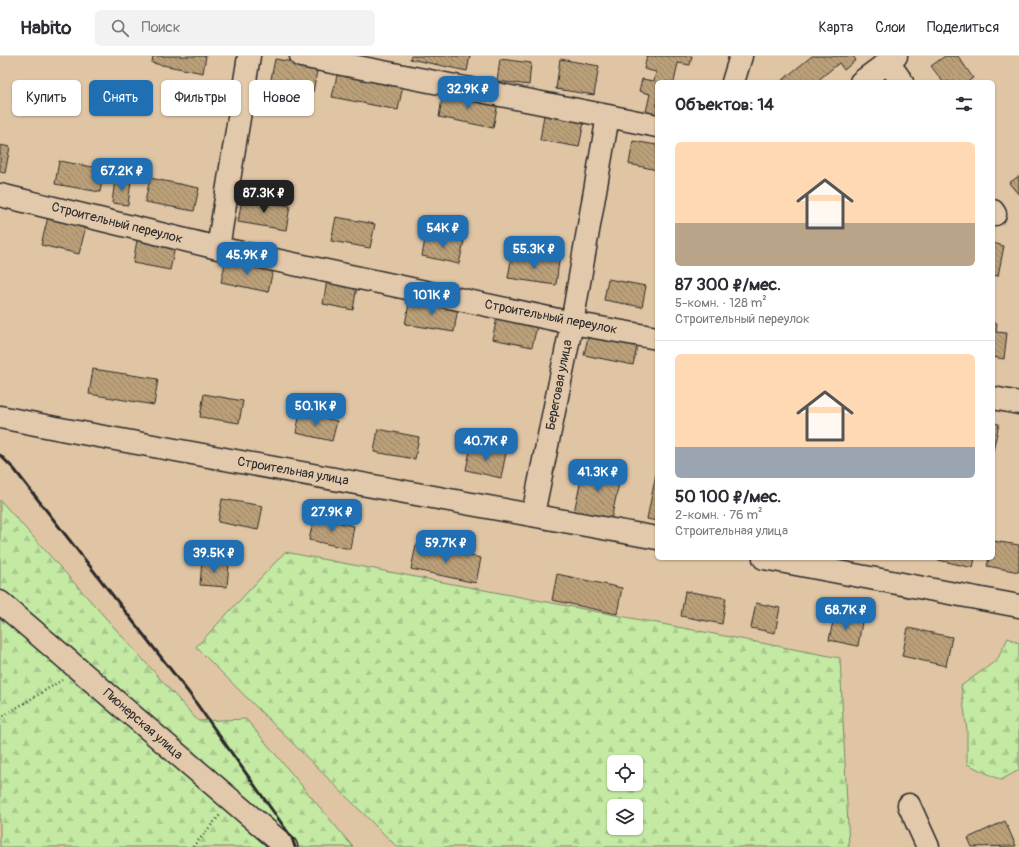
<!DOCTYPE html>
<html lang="ru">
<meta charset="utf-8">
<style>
body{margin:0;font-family:Pangolin,sans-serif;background:#f2f2f3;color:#2b2b33;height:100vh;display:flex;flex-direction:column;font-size:15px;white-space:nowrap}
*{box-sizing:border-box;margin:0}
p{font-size:13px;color:#7c7c81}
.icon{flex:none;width:22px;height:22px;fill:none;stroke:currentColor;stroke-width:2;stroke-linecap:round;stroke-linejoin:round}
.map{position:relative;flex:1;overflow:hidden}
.sheet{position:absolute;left:655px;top:24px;width:340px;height:480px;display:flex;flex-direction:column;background:#fff;border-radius:6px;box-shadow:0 1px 3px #0004}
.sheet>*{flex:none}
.guide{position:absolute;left:12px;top:24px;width:380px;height:36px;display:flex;gap:8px}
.tools{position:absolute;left:607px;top:699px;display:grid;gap:8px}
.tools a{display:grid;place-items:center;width:36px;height:36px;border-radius:6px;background:#fff;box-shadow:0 1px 3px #0004;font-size:20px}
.price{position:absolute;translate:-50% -34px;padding:0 9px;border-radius:8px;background:#1f6fb2;color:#fff;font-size:13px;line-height:26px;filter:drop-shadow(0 1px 2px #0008)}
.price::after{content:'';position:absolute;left:50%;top:24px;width:12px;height:9px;margin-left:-6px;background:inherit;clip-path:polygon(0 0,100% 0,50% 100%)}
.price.active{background:#222;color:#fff}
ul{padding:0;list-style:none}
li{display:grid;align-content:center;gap:8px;height:212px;padding:0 20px}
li+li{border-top:1px solid #e1e1e2}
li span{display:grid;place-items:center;height:124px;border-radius:6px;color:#555}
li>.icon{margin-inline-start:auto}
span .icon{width:72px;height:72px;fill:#fffc;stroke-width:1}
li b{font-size:17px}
h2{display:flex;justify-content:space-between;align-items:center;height:48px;padding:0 20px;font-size:17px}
.tag{padding:0 14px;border-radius:6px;background:#fff;box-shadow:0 1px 3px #0004;font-size:14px;line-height:36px}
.tag.active{background:#1f6fb2;color:#fff}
header{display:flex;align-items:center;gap:24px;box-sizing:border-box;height:56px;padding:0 20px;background:#fff;border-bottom:1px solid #e1e1e2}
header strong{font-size:19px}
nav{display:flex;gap:22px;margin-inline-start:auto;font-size:14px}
.search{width:280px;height:36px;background:#f2f2f3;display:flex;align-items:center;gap:10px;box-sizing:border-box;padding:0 14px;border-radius:6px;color:#7c7c81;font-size:15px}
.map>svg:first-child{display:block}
.forest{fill:url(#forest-firs);stroke:#778a67;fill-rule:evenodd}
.building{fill:url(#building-back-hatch);stroke:#2b2b2b}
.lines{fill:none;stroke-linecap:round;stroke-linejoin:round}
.minor-casing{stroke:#2b2b2b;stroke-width:25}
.path{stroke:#2b2b2b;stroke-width:2.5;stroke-dasharray:1 3;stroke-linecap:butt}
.minor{stroke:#e3c9ab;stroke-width:22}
.rail{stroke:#2b2b2b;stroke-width:3}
.labels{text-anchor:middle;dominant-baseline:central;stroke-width:3;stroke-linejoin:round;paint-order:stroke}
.street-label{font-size:13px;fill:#2b2b2b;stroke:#e3c9ab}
</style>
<header>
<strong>Habito</strong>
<div class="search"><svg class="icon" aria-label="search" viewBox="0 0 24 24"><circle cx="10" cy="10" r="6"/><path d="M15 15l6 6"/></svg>Поиск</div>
<nav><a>Карта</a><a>Слои</a><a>Поделиться</a></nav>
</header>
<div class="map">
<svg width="1019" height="791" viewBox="0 0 1019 791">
<defs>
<pattern id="forest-firs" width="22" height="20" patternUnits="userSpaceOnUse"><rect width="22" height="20" fill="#c3e9a3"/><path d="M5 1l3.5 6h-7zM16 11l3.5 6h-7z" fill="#a8c88c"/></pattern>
<pattern id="building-back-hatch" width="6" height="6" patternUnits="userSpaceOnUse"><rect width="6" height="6" fill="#bba079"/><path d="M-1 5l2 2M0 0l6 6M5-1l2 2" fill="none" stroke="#988363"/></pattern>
</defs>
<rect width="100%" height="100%" fill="#e0c5a4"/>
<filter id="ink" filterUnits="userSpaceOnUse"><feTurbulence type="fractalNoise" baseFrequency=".025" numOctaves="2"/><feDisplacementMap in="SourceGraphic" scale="8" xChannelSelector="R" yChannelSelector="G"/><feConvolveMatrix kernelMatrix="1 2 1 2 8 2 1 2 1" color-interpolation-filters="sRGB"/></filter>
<g filter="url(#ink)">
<path class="forest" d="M0,444L198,665L246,663L353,791H0Z
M285,496L840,602L849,791H397L196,591ZM614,706H636V728H614ZM614,750H636V772H614Z
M1008,582L1019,587V714L1001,724L967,708V674L961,630L997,604Z"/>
<path class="building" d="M153,0H206L203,17L152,7Z
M411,0H470L467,15L410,3Z
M647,0H692L690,9L678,7L674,26H657V59L646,56L650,38L639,35L642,23L654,25L656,16L644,13Z
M812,0H853L856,4L844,14L839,7L816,26H780Z
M945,0H958L973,22L967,26H943L931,10Z
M275,3L318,10L313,36L270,28Z
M500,3L531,7L529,29L497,25Z
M560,3L599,10L594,39L556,33Z
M338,15L403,29L398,54L332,41Z
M443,36L498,47L493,72L439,61Z
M544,59L584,66L579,91L540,84Z
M633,85L657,89V114L629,108Z
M0,89L10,91L5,117L0,116Z
M59,105L104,113L100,136L55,128Z
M1019,120V139L1009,127Z
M150,122L199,132L194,155L145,146Z
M115,123L131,125L128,149L112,147Z
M242,142L290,150L286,174L238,166Z
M48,161L86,170L79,198L41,189Z
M336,161L375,168L370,192L331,185Z
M426,178L464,185L459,208L422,200Z
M137,184L175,191L170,214L133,207Z
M993,187L1004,190L998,220L993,219Z
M512,198L559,205L556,229L508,222Z
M226,203L273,214L268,236L221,226Z
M608,223L646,230L642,251L604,244Z
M327,224L357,230L353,254L323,248Z
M410,243L458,251L454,276L405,268Z
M498,258L538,266L532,291L492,283Z
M993,267H997L996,276L1007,277L1004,303L993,301Z
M589,276L638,286L633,309L584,299Z
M93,313L158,323L154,349L89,338Z
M204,338L243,345L239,367L200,361Z
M300,356L337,365L332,385L296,377Z
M993,367L999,368L993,395Z
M378,373L419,381L415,403L374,396Z
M471,389L506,397L501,422L466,414Z
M584,410L621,418L611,464L574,456Z
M657,413V465L647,463Z
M222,443L263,450L258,474L218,466Z
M314,461L354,470L350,493L309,484Z
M993,485L1019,489V516L987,510L989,502H993Z
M416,489L481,502L476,527L411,513Z
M930,502H975L973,512Z
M202,504L229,507L227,531L200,529Z
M557,518L622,532L617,558L552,544Z
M685,535L726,542L722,568L681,560Z
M756,547L780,552L775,577L751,572Z
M834,561L862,566L858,590L829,584Z
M908,572L952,581L946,610L902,600Z
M1005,765L1016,790L972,791L968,782Z"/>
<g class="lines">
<defs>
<path id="minor" d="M301,0L608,60
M888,6L902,26
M733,26L741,0
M861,26L896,0
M0,139L218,192L572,267L657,282
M993,155L995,158
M218,192L249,0
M993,342L1019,347
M0,361L66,374L657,482
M533,458L572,267L608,60L657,70
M764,502L1019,550
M0,546L286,791
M909,749L928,791"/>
</defs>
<use href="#minor" class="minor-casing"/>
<path class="path" d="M0,662L62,624
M193,791L220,759"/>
<use href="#minor" class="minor"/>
<path class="rail" d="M0,399L14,413L189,637L292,782L295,791"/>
</g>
</g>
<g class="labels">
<g class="street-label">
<text transform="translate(117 167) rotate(14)">Строительный переулок</text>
<text transform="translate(551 261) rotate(11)">Строительный переулок</text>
<text transform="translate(559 329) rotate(-79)">Береговая улица</text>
<text transform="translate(293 415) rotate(10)">Строительная улица</text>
<text transform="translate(143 668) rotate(41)">Пионерская улица</text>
</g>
</g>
</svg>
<div class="tools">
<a><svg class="icon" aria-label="locate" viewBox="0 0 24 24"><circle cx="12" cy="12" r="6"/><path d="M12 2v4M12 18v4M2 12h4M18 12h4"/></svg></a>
<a><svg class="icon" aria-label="layers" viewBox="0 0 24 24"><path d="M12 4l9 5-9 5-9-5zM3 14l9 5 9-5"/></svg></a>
</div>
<b class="price" style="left:468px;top:54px">32.9K ₽</b>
<b class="price" style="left:122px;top:136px">67.2K ₽</b>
<b class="price active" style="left:264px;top:158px">87.3K ₽</b>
<b class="price" style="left:443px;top:193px">54K ₽</b>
<b class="price" style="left:534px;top:214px">55.3K ₽</b>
<b class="price" style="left:247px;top:220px">45.9K ₽</b>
<b class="price" style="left:432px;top:260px">101K ₽</b>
<b class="price" style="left:316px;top:371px">50.1K ₽</b>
<b class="price" style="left:486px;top:406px">40.7K ₽</b>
<b class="price" style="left:598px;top:437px">41.3K ₽</b>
<b class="price" style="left:332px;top:477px">27.9K ₽</b>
<b class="price" style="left:446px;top:508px">59.7K ₽</b>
<b class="price" style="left:214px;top:518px">39.5K ₽</b>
<b class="price" style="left:846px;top:575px">68.7K ₽</b>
<div class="guide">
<a class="tag">Купить</a>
<a class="tag active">Снять</a>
<a class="tag">Фильтры</a>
<a class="tag">Новое</a>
</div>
<section class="sheet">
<h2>Объектов: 14<svg class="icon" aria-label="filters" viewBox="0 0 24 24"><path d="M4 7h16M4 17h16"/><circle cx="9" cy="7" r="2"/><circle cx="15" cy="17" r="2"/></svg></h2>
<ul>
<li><span style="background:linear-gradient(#ffd9b3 65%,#b9a48a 0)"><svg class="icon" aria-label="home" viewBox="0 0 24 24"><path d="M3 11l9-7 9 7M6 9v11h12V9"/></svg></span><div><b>87 300 ₽/мес.</b><p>5-комн. · 128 m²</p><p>Строительный переулок</p></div></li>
<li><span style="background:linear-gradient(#ffd9b3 75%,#9aa5b1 0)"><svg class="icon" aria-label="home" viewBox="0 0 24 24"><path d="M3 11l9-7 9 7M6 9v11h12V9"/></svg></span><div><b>50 100 ₽/мес.</b><p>2-комн. · 76 m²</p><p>Строительная улица</p></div></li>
</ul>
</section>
</div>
